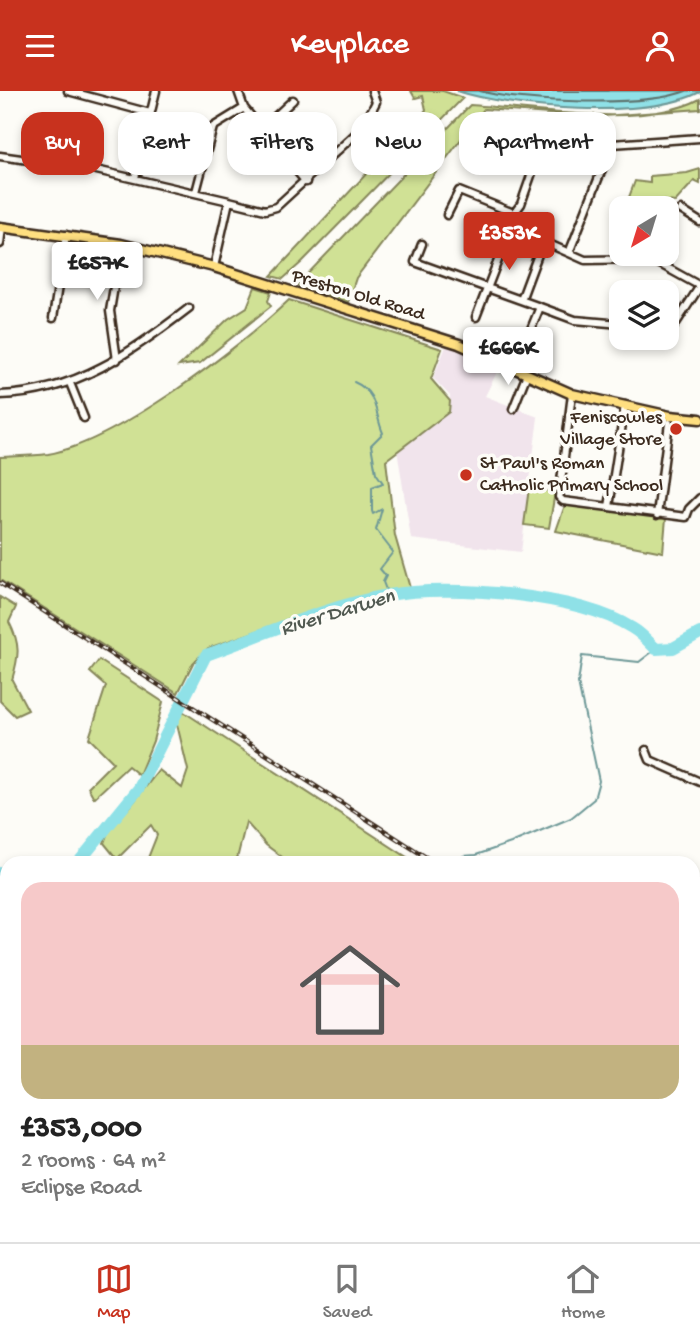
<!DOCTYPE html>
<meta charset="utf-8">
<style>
body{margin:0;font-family:"Gochi Hand",sans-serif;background:#f6f6f6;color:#222;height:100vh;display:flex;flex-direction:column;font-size:26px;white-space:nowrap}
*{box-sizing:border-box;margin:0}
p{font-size:23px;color:#767676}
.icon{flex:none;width:38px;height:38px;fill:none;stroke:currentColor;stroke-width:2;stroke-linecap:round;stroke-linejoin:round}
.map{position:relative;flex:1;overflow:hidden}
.drawer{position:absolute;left:0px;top:765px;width:700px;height:387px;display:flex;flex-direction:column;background:#fff;border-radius:21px 21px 0 0;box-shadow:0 4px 10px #0003}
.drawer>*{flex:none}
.guide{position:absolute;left:21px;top:21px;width:658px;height:63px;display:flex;gap:14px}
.needle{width:46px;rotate:218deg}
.controls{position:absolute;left:609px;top:105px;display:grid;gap:14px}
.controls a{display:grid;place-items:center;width:70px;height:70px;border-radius:14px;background:#fff;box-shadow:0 4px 10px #0003;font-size:35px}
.price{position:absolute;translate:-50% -60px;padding:0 16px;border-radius:7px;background:#fff;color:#222;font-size:23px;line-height:46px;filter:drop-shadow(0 2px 4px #0008)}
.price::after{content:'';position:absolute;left:50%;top:42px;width:21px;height:16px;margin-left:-10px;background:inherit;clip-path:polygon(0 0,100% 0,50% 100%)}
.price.active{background:#c8321e;color:#fff}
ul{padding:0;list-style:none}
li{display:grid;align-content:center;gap:14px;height:371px;padding:0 21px}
li span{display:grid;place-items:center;height:217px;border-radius:21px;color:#555}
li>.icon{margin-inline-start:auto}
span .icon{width:126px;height:126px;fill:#fffc;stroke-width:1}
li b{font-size:30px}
.tag{padding:0 24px;border-radius:21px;background:#fff;box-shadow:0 4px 10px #0003;font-size:24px;line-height:63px}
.tag.active{background:#c8321e;color:#fff}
header{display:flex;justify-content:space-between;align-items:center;height:91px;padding:0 21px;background:#c8321e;color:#fff;font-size:32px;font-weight:600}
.tabs{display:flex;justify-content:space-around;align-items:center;height:98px;border-top:2px solid #e0e0e0;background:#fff;font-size:19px;color:#767676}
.tabs a{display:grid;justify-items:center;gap:4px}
.tabs .active{color:#c8321e}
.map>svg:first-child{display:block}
.built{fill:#f1e4ec}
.green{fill:#d0e195;stroke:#86865a;stroke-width:2}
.water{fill:#8fe1e7;stroke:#6d9897;stroke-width:2}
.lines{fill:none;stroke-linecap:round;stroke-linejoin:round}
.shore{stroke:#5d736e;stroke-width:2}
.stream{stroke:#6d9897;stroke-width:2}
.river{stroke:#8fe1e7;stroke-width:12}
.minor-casing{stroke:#3b2a1e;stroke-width:11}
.major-casing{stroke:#3b2a1e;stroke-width:13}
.minor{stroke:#fdfcf7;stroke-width:6}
.major{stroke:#ffdf80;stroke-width:8}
.rail-casing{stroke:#3b2a1e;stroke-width:4.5}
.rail{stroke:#fdfcf7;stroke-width:2;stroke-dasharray:5;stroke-linecap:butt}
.poi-dot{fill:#c8321e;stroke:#fdfcf7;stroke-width:2.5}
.labels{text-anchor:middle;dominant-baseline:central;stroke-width:7;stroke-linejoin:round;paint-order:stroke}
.street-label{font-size:19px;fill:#3b2a1e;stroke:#fdfcf7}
.poi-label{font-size:19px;fill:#3b2a1e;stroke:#fdfcf7;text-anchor:end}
.water-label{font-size:21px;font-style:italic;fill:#505850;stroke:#fdfcf7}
</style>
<header><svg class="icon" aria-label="menu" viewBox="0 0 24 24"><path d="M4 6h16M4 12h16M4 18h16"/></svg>Keyplace<svg class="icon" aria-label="person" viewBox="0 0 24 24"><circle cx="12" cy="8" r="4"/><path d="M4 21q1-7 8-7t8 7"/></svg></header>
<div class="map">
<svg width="700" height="1151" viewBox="0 0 700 1151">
<rect width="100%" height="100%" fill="#fdfcf7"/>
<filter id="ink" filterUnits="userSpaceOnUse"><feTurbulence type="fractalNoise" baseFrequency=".0143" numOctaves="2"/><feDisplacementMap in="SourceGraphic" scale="14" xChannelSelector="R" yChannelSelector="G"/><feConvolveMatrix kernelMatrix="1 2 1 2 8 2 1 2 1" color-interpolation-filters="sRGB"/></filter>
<g filter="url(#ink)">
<path class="built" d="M447,253L469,260L468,263L499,277L485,305L538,326L521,461L411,448L397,358L449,320L450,305L433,287Z"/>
<path class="green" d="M411,0H443L463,7L302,171L283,188L271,185L426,19L423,5L415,7Z
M700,8V18L589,26L484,18L356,187L348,211L297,194L470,14C533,18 644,38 700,8Z
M700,78V93L694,90L675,111L660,109L656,117H625L635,90L650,92V85L687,82Z
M255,196L271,201L268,210L271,215L200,272L179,275L228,228L247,216Z
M289,209L442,258L431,288L450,310L449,321L386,369L395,445L410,497L334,513L208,557L193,572L178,602L0,489V366C16,365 32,365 48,363C116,351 239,257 289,209Z
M529,397L555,401L549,437L524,434Z
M565,414L666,427L663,461L556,440Z
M0,506L16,516L9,531C21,554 19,565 12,589L28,619L15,625L0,610Z
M99,569L163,611L153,650L139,684L128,675L94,707L88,696L113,671L89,647L106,595L90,581Z
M184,621L416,772H290L266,754L246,731L236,772H146L157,744L151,734L117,768L104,752L111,733L129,717L159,679L182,697L188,679L176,629Z
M0,800L7,817V912L0,908Z"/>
<path class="water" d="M457,0H700V1C647,29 513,18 457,0Z"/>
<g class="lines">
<path class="shore" d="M480,0C523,12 646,16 686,0
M535,0H608"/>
<path class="stream" d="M354,291C379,302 374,322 383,342L371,354L376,382L383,392L372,396V420L373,423L382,418L376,439L393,461L380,478L386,485L383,491L388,504
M463,765L476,764L511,752L571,727L594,708L599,690L578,592L582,565L639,571L656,558"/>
<path class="river" d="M78,772L139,697L206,564C265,543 326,515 388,504C450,493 578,503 632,537C641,542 649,551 656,558L673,557L700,542
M0,782L7,794"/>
<defs>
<path id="minor" d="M68,0L150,22
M238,0L244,17L306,91
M262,38L293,9
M502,49L539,62L521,113L515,121
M0,65L92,78L229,110
M135,87L156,0
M196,101L213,36L244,17
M681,119L700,131
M447,124L459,100L516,123L476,226
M0,153L2,136
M422,153L415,171L540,216
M569,162L612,53L700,47
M214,176L229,110L265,119L276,116L363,36L376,11L372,0
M521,209L540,158L549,153L585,169L651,168L700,195
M53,227L66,144
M667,246L700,195
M653,247H664
M117,269L110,220L121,153
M515,277L540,216L575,229L621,233
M70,292L84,327
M572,303L559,406L563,410L686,426L689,418L700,407
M0,304C75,302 132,261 189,217
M513,318L527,283
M609,416L625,314
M657,424L669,332
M646,659L650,669L700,691
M693,810L700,794
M420,1151L421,1148
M466,1151L468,1144"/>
<path id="major" d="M0,136L121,153L214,176L459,253L572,303L670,325L700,328"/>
</defs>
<use href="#minor" class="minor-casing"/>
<use href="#major" class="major-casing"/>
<use href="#minor" class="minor"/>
<use href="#major" class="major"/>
<defs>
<path id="rail" d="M0,492L435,772
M693,938L700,942"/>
</defs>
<use href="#rail" class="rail-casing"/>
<use href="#rail" class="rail"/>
</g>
</g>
<g class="poi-dot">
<circle cx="676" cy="338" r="7"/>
<circle cx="466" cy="384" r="7"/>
</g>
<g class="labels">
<g class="street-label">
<text transform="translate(358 205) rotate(17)">Preston Old Road</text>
</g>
<g class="poi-label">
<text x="662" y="327">Feniscowles<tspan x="662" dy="22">Village Store</tspan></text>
<text x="480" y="373" text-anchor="start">St Paul's Roman<tspan x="480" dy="22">Catholic Primary School</tspan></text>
</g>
<g class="water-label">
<text transform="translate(338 523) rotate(-17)">River Darwen</text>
</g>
</g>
</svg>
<div class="controls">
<a><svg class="needle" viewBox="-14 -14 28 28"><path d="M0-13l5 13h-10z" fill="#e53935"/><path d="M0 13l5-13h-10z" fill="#767676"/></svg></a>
<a><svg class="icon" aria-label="layers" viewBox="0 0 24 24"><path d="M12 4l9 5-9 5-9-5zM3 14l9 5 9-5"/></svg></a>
</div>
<b class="price active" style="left:509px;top:181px">£353K</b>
<b class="price" style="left:97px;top:211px">£657K</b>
<b class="price" style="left:508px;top:296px">£666K</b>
<div class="guide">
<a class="tag active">Buy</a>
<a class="tag">Rent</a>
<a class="tag">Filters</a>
<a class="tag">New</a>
<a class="tag">Apartment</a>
</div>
<section class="drawer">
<ul>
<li><span style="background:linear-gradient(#f6c9c9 75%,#c2b280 0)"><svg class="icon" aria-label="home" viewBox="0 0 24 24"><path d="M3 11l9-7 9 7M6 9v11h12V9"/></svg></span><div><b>£353,000</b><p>2 rooms · 64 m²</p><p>Eclipse Road</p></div></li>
</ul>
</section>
</div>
<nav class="tabs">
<a class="active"><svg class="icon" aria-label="map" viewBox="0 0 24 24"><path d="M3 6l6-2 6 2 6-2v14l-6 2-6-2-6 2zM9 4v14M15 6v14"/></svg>Map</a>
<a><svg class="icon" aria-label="saved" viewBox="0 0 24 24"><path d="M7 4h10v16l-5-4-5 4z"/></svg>Saved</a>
<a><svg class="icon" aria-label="home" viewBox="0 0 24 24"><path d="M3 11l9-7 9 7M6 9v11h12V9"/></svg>Home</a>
</nav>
